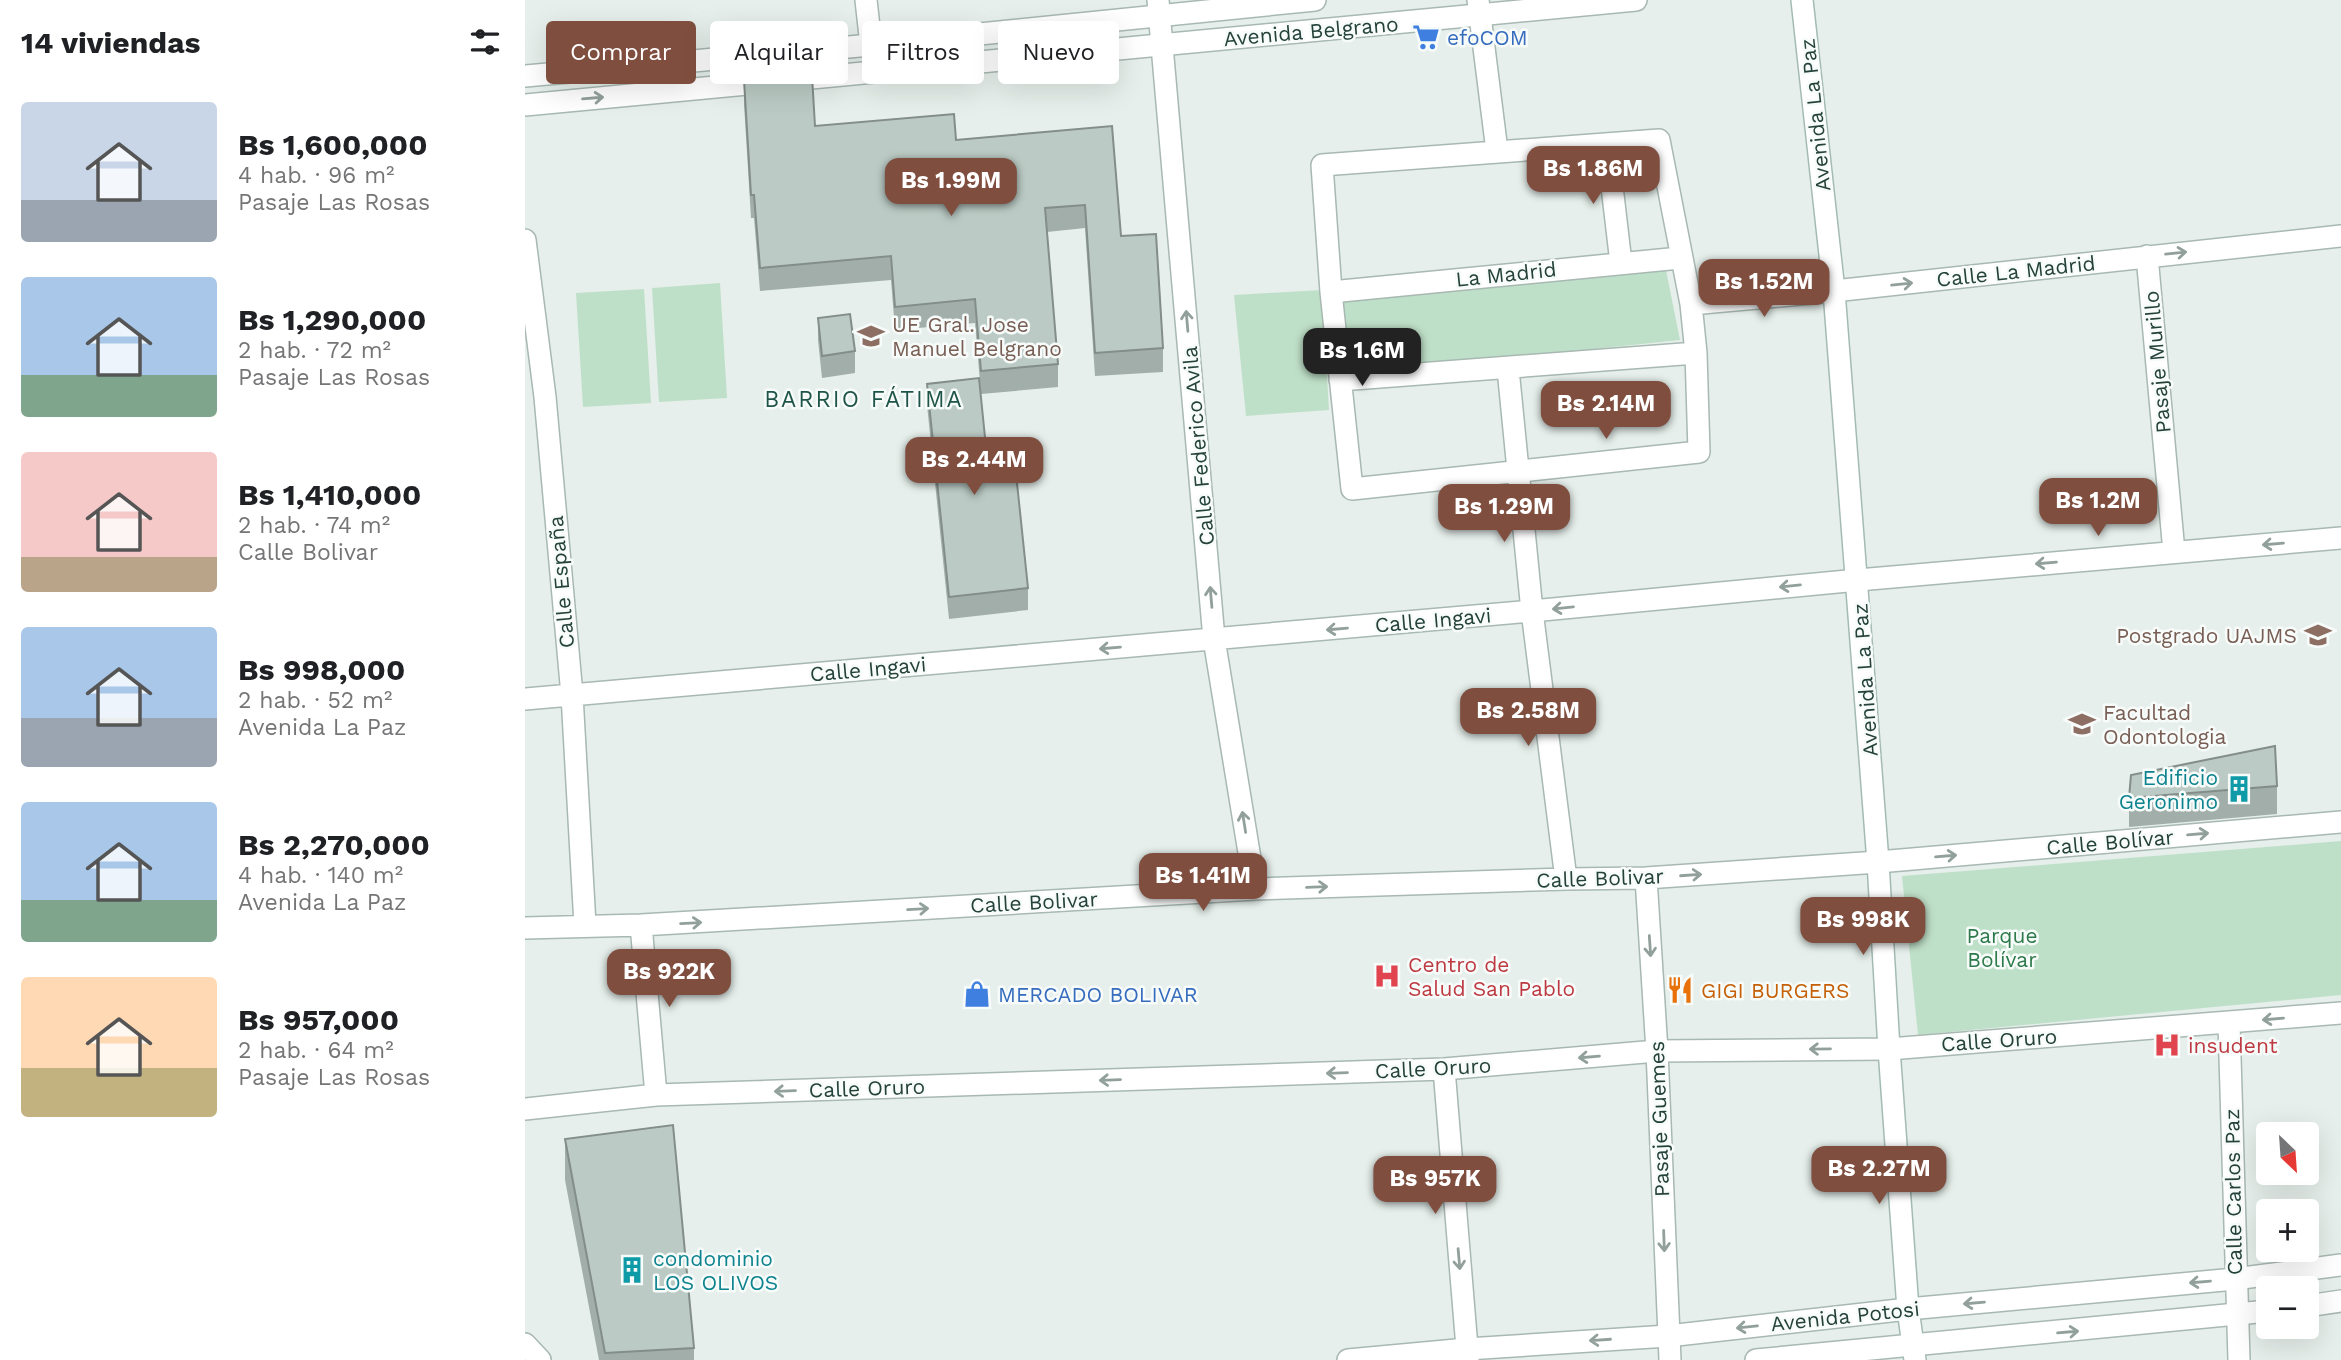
<!DOCTYPE html>
<html lang="es">
<meta charset="utf-8">
<style>
body{margin:0;font-family:"Work Sans",sans-serif;background:#f2f2f2;color:#202124;height:100vh;display:flex;flex-direction:column;font-size:26px;white-space:nowrap}
*{box-sizing:border-box;margin:0}
p{font-size:23px;color:#757577}
.icon{flex:none;width:38px;height:38px;fill:none;stroke:currentColor;stroke-width:2;stroke-linecap:round;stroke-linejoin:round}
.map{position:relative;flex:1;overflow:hidden}
.details{display:flex;flex-direction:column;background:#fff;width:525px}
.details>*{flex:none}
.hud{position:absolute;left:21px;top:21px;width:665px;height:63px;display:flex;gap:14px}
.needle{width:46px;rotate:155deg}
.controls{position:absolute;left:1731px;top:1122px;display:grid;gap:14px}
.controls a{display:grid;place-items:center;width:63px;height:63px;border-radius:7px;background:#fff;box-shadow:0 7px 28px #0002;font-size:35px}
.price{position:absolute;translate:-50% -60px;padding:0 16px;border-radius:14px;background:#7f4e3f;color:#fff;font-size:23px;line-height:46px;filter:drop-shadow(0 2px 4px #0008)}
.price::after{content:'';position:absolute;left:50%;top:42px;width:21px;height:16px;margin-left:-10px;background:inherit;clip-path:polygon(0 0,100% 0,50% 100%)}
.price.selected{background:#222;color:#fff}
ul{padding:0;list-style:none}
li{display:flex;align-items:center;gap:21px;height:175px;padding:0 21px}
li span{display:grid;place-items:center;flex:none;width:196px;height:140px;border-radius:7px;color:#555}
li>.icon{margin-inline-start:auto}
span .icon{width:84px;height:84px;fill:#fffc;stroke-width:1}
li b{font-size:30px}
h2{display:flex;justify-content:space-between;align-items:center;height:84px;padding:0 21px;font-size:30px}
.pill{padding:0 24px;border-radius:7px;background:#fff;box-shadow:0 7px 28px #0002;font-size:24px;line-height:63px}
.pill.selected{background:#7f4e3f;color:#fff}
main{display:flex;flex:1;min-height:0}
.map>svg:first-child{display:block}
.green{fill:#bfe0c8}
.lines{fill:none;stroke-linecap:round;stroke-linejoin:round}
.minor-casing{stroke:#a8b8b2;stroke-width:24}
.tertiary-casing{stroke:#a8b8b2;stroke-width:24}
.secondary-casing{stroke:#a4bbb3;stroke-width:24}
.minor{stroke:#fff;stroke-width:21}
.tertiary{stroke:#fff;stroke-width:21}
.secondary{stroke:#fff;stroke-width:21}
.wall{fill:#a1aea9}
.building{fill:#bbcac4;stroke:#838d89;stroke-width:2}
.oneway{stroke:#92a09c}
.labels{text-anchor:middle;dominant-baseline:central;stroke-width:5;stroke-linejoin:round;paint-order:stroke}
.street-label{font-size:21px;fill:#24423a;stroke:#f7fbf9}
.shop-label{font-size:21px;fill:#366cbe;stroke:#f7fbf9;text-anchor:start}
.education-label{font-size:21px;fill:#785e54;stroke:#f7fbf9;text-anchor:start}
.culture-label{font-size:21px;fill:#0d838f;stroke:#f7fbf9;text-anchor:end}
.park-label{font-size:21px;fill:#2d7a4b;stroke:#f7fbf9}
.health-label{font-size:21px;fill:#be3a42;stroke:#f7fbf9;text-anchor:start}
.food-label{font-size:21px;fill:#c56008;stroke:#f7fbf9;text-anchor:start}
.neighbourhood-label{font-size:23px;letter-spacing:2px;fill:#1f5548;stroke:#f7fbf9}
</style>
<main>
<section class="details">
<h2>14 viviendas<svg class="icon" aria-label="filters" viewBox="0 0 24 24"><path d="M4 7h16M4 17h16"/><circle cx="9" cy="7" r="2"/><circle cx="15" cy="17" r="2"/></svg></h2>
<ul>
<li><span style="background:linear-gradient(#c9d6e8 70%,#9aa5b1 0)"><svg class="icon" aria-label="home" viewBox="0 0 24 24"><path d="M3 11l9-7 9 7M6 9v11h12V9"/></svg></span><div><b>Bs 1,600,000</b><p>4 hab. · 96 m²</p><p>Pasaje Las Rosas</p></div></li>
<li><span style="background:linear-gradient(#a9c7e8 70%,#7fa58c 0)"><svg class="icon" aria-label="home" viewBox="0 0 24 24"><path d="M3 11l9-7 9 7M6 9v11h12V9"/></svg></span><div><b>Bs 1,290,000</b><p>2 hab. · 72 m²</p><p>Pasaje Las Rosas</p></div></li>
<li><span style="background:linear-gradient(#f6c9c9 75%,#b9a48a 0)"><svg class="icon" aria-label="home" viewBox="0 0 24 24"><path d="M3 11l9-7 9 7M6 9v11h12V9"/></svg></span><div><b>Bs 1,410,000</b><p>2 hab. · 74 m²</p><p>Calle Bolivar</p></div></li>
<li><span style="background:linear-gradient(#a9c7e8 65%,#9aa5b1 0)"><svg class="icon" aria-label="home" viewBox="0 0 24 24"><path d="M3 11l9-7 9 7M6 9v11h12V9"/></svg></span><div><b>Bs 998,000</b><p>2 hab. · 52 m²</p><p>Avenida La Paz</p></div></li>
<li><span style="background:linear-gradient(#a9c7e8 70%,#7fa58c 0)"><svg class="icon" aria-label="home" viewBox="0 0 24 24"><path d="M3 11l9-7 9 7M6 9v11h12V9"/></svg></span><div><b>Bs 2,270,000</b><p>4 hab. · 140 m²</p><p>Avenida La Paz</p></div></li>
<li><span style="background:linear-gradient(#ffd9b3 65%,#c2b280 0)"><svg class="icon" aria-label="home" viewBox="0 0 24 24"><path d="M3 11l9-7 9 7M6 9v11h12V9"/></svg></span><div><b>Bs 957,000</b><p>2 hab. · 64 m²</p><p>Pasaje Las Rosas</p></div></li>
</ul>
</section>
<div class="map">
<svg width="1816" height="1360" viewBox="0 0 1816 1360">
<rect width="100%" height="100%" fill="#e6efeb"/>
<path class="green" d="M1141,270L1155,340L819,375L812,296Z
M195,283L202,398L134,402L127,288Z
M119,289L126,403L58,407L51,293Z
M797,290L804,410L721,416L709,295Z
M1816,841V995L1393,1035L1377,876Z"/>
<g class="lines">
<defs>
<path id="minor" d="M341,0L346,45
M633,0L689,639L730,889
M953,0L972,151
M1134,140L1166,304L1171,353L1174,452L827,489L806,292L797,165Z
M1082,144L1096,263
M0,240L20,397L47,695L60,925
M1622,256L1649,552
M806,292L1155,258
M1166,304L1309,291L1816,236
M983,369L1007,611L1041,879
M815,380L1171,353
M0,699L1007,611L1333,580L1816,538
M1121,878L1132,1051L1145,1360
M116,925L131,1095
M0,928L116,925L730,889L1041,879L1121,878L1353,862
M1704,1023L1714,1360
M919,1069L943,1360
M0,1109L131,1095L919,1069L1132,1051L1364,1049L1816,1013"/>
<path id="tertiary" d="M0,76L346,45L790,0
M0,105L1111,0
M1353,862L1816,822
M1782,1306L1816,1301
M0,1344L15,1360
M823,1360L942,1349L1143,1336L1383,1309L1710,1279L1816,1265
M1231,1360L1743,1311"/>
<path id="secondary" d="M1277,0L1309,291L1353,862L1364,1049L1383,1309L1390,1360"/>
</defs>
<use href="#minor" class="minor-casing"/>
<use href="#tertiary" class="tertiary-casing"/>
<use href="#secondary" class="secondary-casing"/>
<use href="#minor" class="minor"/>
<use href="#tertiary" class="tertiary"/>
<use href="#secondary" class="secondary"/>
</g>
<path class="wall" d="M219,80L290,126L431,140L587,126L596,236L638,348V372L570,376L560,228L522,232L533,364V387L456,394L450,323L370,330L366,280L235,291L229,218H226L219,104Z
M293,318L330,351V373L297,378L293,340Z
M402,384L463,467L503,588V610L424,619L402,405Z
M1752,786V814L1604,827V798Z
M40,1139L169,1348V1360H74L40,1180Z"/>
<path class="building" d="M287,76L290,126L429,114L431,140L587,126L596,236L631,234L638,348L570,353L560,205L520,208L533,364L456,371L450,299L370,307L366,256L235,268L229,195H226L219,80Z
M325,314L330,351L297,356L293,318Z
M454,378L463,467L490,464L503,588L424,597L402,384Z
M1750,746L1752,786L1604,798L1606,775Z
M148,1125L169,1348L80,1353L40,1139Z"/>
<defs><path id="oneway-shaft" d="M-6 0H5M1.5-3L5.5 0L1.5 3" fill="none" stroke-width="1.6" stroke-linecap="round" stroke-linejoin="round" transform="scale(1.75)"/></defs>
<g class="oneway">
<use href="#oneway-shaft" transform="translate(68 98) rotate(-5)"/>
<use href="#oneway-shaft" transform="translate(1651 253) rotate(-6)"/>
<use href="#oneway-shaft" transform="translate(1377 284) rotate(-6)"/>
<use href="#oneway-shaft" transform="translate(662 321) rotate(-95)"/>
<use href="#oneway-shaft" transform="translate(1748 544) rotate(175)"/>
<use href="#oneway-shaft" transform="translate(1521 563) rotate(175)"/>
<use href="#oneway-shaft" transform="translate(1265 586) rotate(174)"/>
<use href="#oneway-shaft" transform="translate(686 597) rotate(-95)"/>
<use href="#oneway-shaft" transform="translate(1038 608) rotate(174)"/>
<use href="#oneway-shaft" transform="translate(812 629) rotate(175)"/>
<use href="#oneway-shaft" transform="translate(585 648) rotate(175)"/>
<use href="#oneway-shaft" transform="translate(719 822) rotate(-99)"/>
<use href="#oneway-shaft" transform="translate(1673 834) rotate(-5)"/>
<use href="#oneway-shaft" transform="translate(1421 856) rotate(-5)"/>
<use href="#oneway-shaft" transform="translate(1166 875) rotate(-4)"/>
<use href="#oneway-shaft" transform="translate(792 887) rotate(-2)"/>
<use href="#oneway-shaft" transform="translate(393 909) rotate(-3)"/>
<use href="#oneway-shaft" transform="translate(166 923) rotate(-3)"/>
<use href="#oneway-shaft" transform="translate(1125 946) rotate(86)"/>
<use href="#oneway-shaft" transform="translate(1748 1019) rotate(175)"/>
<use href="#oneway-shaft" transform="translate(1295 1049) rotate(179)"/>
<use href="#oneway-shaft" transform="translate(1064 1057) rotate(175)"/>
<use href="#oneway-shaft" transform="translate(812 1073) rotate(178)"/>
<use href="#oneway-shaft" transform="translate(585 1080) rotate(178)"/>
<use href="#oneway-shaft" transform="translate(260 1091) rotate(178)"/>
<use href="#oneway-shaft" transform="translate(1139 1241) rotate(88)"/>
<use href="#oneway-shaft" transform="translate(934 1259) rotate(85)"/>
<use href="#oneway-shaft" transform="translate(1675 1282) rotate(175)"/>
<use href="#oneway-shaft" transform="translate(1449 1303) rotate(175)"/>
<use href="#oneway-shaft" transform="translate(1222 1327) rotate(174)"/>
<use href="#oneway-shaft" transform="translate(1543 1332) rotate(-5)"/>
<use href="#oneway-shaft" transform="translate(1075 1340) rotate(176)"/>
</g>
<defs>
<symbol id="supermarket-bare" viewBox="-9 -9 18 18"><path d="M-6-5.5h2.5l.6 2H6L4.5 2H-2.5L-4.4-4H-6ZM-1.5 3.2a1.3 1.3 0 1 0 .1 0ZM3 3.2a1.3 1.3 0 1 0 .1 0Z" fill="#3f7fe0" stroke="#f7fbf9" stroke-width="2.5" paint-order="stroke"/></symbol>
<symbol id="school-bare" viewBox="-9 -9 18 18"><path d="M0-5L7-2L0 1L-7-2ZM-4 1L0 2.5L4 1V4Q0 6-4 4Z" fill="#8d6e63" stroke="#f7fbf9" stroke-width="2.5" paint-order="stroke"/></symbol>
<symbol id="university-bare" viewBox="-9 -9 18 18"><path d="M0-5L7-2L0 1L-7-2ZM-4 1L0 2.5L4 1V4Q0 6-4 4Z" fill="#8d6e63" stroke="#f7fbf9" stroke-width="2.5" paint-order="stroke"/></symbol>
<symbol id="building-bare" viewBox="-9 -9 18 18"><path d="M-4-6H4V6H1V3H-1V6H-4ZM-2.5-4.3h1.7v1.8h-1.7ZM.8-4.3h1.7v1.8H.8ZM-2.5-1h1.7V.8h-1.7ZM.8-1h1.7V.8H.8Z" fill="#0f9aa8" stroke="#f7fbf9" stroke-width="2.5" paint-order="stroke"/></symbol>
<symbol id="hospital-bare" viewBox="-9 -9 18 18"><path d="M-5-5h3v3.5h4V-5h3V5h-3V1.5h-4V5h-3Z" fill="#e0444e" stroke="#f7fbf9" stroke-width="2.5" paint-order="stroke"/></symbol>
<symbol id="restaurant-bare" viewBox="-9 -9 18 18"><path d="M-5-6h1v4h1v-4h1v4h1v-4h1v5L-1.5 .5V6h-2V.5L-5-1ZM5-6V6H3V1.5H1.5Q1.5-4 5-6Z" fill="#e8710a" stroke="#f7fbf9" stroke-width="2.5" paint-order="stroke"/></symbol>
<symbol id="shop-bare" viewBox="-9 -9 18 18"><path d="M-5-2.5h2.3a2.7 3.5 0 0 1 5.4 0H5L5.5 6h-11ZM-1.5-2.5h3a1.5 2.3 0 0 0-3 0Z" fill="#3f7fe0" stroke="#f7fbf9" stroke-width="2.5" paint-order="stroke"/></symbol>
</defs>
<g fill-rule="evenodd">
<use href="#supermarket-bare" x="882" y="18" width="38" height="38"/>
<use href="#school-bare" x="327" y="317" width="38" height="38"/>
<use href="#university-bare" x="1774" y="616" width="38" height="38"/>
<use href="#university-bare" x="1538" y="705" width="38" height="38"/>
<use href="#building-bare" x="1695" y="770" width="38" height="38"/>
<use href="#hospital-bare" x="843" y="957" width="38" height="38"/>
<use href="#restaurant-bare" x="1136" y="971" width="38" height="38"/>
<use href="#shop-bare" x="433" y="975" width="38" height="38"/>
<use href="#hospital-bare" x="1623" y="1026" width="38" height="38"/>
<use href="#building-bare" x="88" y="1251" width="38" height="38"/>
</g>
<g class="labels">
<g class="street-label">
<text transform="translate(786 31) rotate(-5)">Avenida Belgrano</text>
<text transform="translate(1290 115) rotate(-96)">Avenida La Paz</text>
<text transform="translate(1491 271) rotate(-6)">Calle La Madrid</text>
<text transform="translate(981 274) rotate(-6)">La Madrid</text>
<text transform="translate(1632 362) rotate(-95)">Pasaje Murillo</text>
<text transform="translate(673 446) rotate(-95)">Calle Federico Avila</text>
<text transform="translate(36 582) rotate(-95)">Calle España</text>
<text transform="translate(908 620) rotate(-5)">Calle Ingavi</text>
<text transform="translate(343 669) rotate(-5)">Calle Ingavi</text>
<text transform="translate(1340 680) rotate(-94)">Avenida La Paz</text>
<text transform="translate(1585 842) rotate(-5)">Calle Bolívar</text>
<text transform="translate(1075 878) rotate(-2)">Calle Bolivar</text>
<text transform="translate(509 902) rotate(-3)">Calle Bolivar</text>
<text transform="translate(1474 1040) rotate(-4)">Calle Oruro</text>
<text transform="translate(908 1068) rotate(-3)">Calle Oruro</text>
<text transform="translate(342 1088) rotate(-2)">Calle Oruro</text>
<text transform="translate(1134 1119) rotate(-92)">Pasaje Guemes</text>
<text transform="translate(1708 1192) rotate(-91)">Calle Carlos Paz</text>
<text transform="translate(1320 1316) rotate(-6)">Avenida Potosi</text>
</g>
<g class="shop-label">
<text x="922" y="37">efoCOM</text>
<text x="473" y="994">MERCADO BOLIVAR</text>
</g>
<g class="education-label">
<text x="367" y="324">UE Gral. Jose<tspan x="367" dy="24">Manuel Belgrano</tspan></text>
<text x="1772" y="635" text-anchor="end">Postgrado UAJMS</text>
<text x="1578" y="712">Facultad<tspan x="1578" dy="24">Odontologia</tspan></text>
</g>
<g class="culture-label">
<text x="1693" y="777">Edificio<tspan x="1693" dy="24">Geronimo</tspan></text>
<text x="128" y="1258" text-anchor="start">condominio<tspan x="128" dy="24">LOS OLIVOS</tspan></text>
</g>
<g class="park-label">
<text x="1477" y="935">Parque<tspan x="1477" dy="24">Bolívar</tspan></text>
</g>
<g class="health-label">
<text x="883" y="964">Centro de<tspan x="883" dy="24">Salud San Pablo</tspan></text>
<text x="1663" y="1045">insudent</text>
</g>
<g class="food-label">
<text x="1176" y="990">GIGI BURGERS</text>
</g>
<g class="neighbourhood-label">
<text x="339" y="399">BARRIO FÁTIMA</text>
</g>
</g>
</svg>
<div class="controls">
<a><svg class="needle" viewBox="-14 -14 28 28"><path d="M0-13l5 13h-10z" fill="#e53935"/><path d="M0 13l5-13h-10z" fill="#757577"/></svg></a>
<a>+</a>
<a>−</a>
</div>
<b class="price" style="left:1068px;top:206px">Bs 1.86M</b>
<b class="price" style="left:426px;top:218px">Bs 1.99M</b>
<b class="price" style="left:1239px;top:319px">Bs 1.52M</b>
<b class="price selected" style="left:837px;top:388px">Bs 1.6M</b>
<b class="price" style="left:1081px;top:441px">Bs 2.14M</b>
<b class="price" style="left:449px;top:497px">Bs 2.44M</b>
<b class="price" style="left:1573px;top:538px">Bs 1.2M</b>
<b class="price" style="left:979px;top:544px">Bs 1.29M</b>
<b class="price" style="left:1003px;top:748px">Bs 2.58M</b>
<b class="price" style="left:678px;top:913px">Bs 1.41M</b>
<b class="price" style="left:1338px;top:957px">Bs 998K</b>
<b class="price" style="left:144px;top:1009px">Bs 922K</b>
<b class="price" style="left:1354px;top:1206px">Bs 2.27M</b>
<b class="price" style="left:910px;top:1216px">Bs 957K</b>
<div class="hud">
<a class="pill selected">Comprar</a>
<a class="pill">Alquilar</a>
<a class="pill">Filtros</a>
<a class="pill">Nuevo</a>
</div>
</div>
</main>
